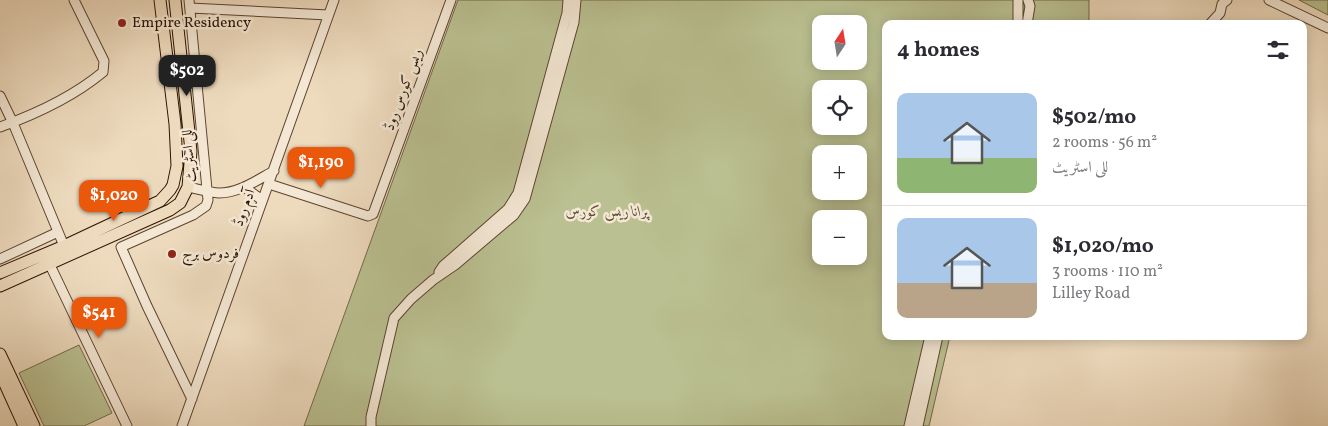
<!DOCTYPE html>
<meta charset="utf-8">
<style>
body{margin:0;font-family:Vollkorn,Amiri,serif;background:#f7f7f7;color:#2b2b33;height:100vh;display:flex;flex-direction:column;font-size:19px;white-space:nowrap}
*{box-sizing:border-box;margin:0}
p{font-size:16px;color:#7c7c81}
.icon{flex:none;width:28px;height:28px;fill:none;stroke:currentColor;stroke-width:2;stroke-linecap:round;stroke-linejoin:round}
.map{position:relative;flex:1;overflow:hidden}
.side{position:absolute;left:882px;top:20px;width:425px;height:320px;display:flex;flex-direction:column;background:#fff;border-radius:10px;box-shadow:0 2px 12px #0003}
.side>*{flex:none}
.needle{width:32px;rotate:12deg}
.buttons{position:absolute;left:812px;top:15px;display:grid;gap:10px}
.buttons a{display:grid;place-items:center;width:55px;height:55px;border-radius:10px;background:#fff;box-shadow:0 2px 12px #0003;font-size:25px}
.price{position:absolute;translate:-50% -42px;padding:0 11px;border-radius:10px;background:#ea580c;color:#fff;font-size:16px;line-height:32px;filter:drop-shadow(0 1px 2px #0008)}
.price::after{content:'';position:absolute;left:50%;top:30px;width:15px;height:11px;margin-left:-8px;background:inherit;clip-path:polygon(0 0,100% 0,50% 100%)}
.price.current{background:#222;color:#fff}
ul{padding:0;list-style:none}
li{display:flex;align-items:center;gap:15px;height:125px;padding:0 15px}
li+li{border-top:1px solid #e1e1e2}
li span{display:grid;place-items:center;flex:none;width:140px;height:100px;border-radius:10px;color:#555}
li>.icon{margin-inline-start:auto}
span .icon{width:60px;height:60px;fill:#fffc;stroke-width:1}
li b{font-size:21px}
h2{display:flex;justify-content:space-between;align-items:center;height:60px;padding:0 15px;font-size:21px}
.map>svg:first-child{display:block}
.green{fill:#bac091;stroke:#736949;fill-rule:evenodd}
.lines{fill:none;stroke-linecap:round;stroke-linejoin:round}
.minor-casing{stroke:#5c4430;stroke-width:11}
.major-casing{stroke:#2c1201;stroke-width:13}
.minor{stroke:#f4e8d5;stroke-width:9}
.major{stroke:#eedbbe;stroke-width:11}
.poi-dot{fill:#8f2418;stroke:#f4e8d5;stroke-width:2}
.labels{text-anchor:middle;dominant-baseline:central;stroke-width:5;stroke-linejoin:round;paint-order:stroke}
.poi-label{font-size:15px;fill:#2c1201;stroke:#f4e8d5;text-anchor:start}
.street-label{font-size:15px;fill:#2c1201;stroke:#f4e8d5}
.park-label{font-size:15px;font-style:italic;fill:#5e4f33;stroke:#f4e8d5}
</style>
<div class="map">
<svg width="1328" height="426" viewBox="0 0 1328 426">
<rect width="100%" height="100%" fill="#eedbbe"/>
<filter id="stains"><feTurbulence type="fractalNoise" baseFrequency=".004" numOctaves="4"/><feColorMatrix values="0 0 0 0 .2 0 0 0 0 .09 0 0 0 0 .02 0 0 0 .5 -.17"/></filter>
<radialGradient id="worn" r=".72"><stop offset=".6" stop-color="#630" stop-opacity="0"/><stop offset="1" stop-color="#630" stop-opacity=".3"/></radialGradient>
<path class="green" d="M458,0H1089V24H886V336H950L929,426H304ZM821,24H859V61H821ZM821,89H859V126H821ZM821,154H859V191H821ZM821,219H859V256H821Z
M1299,0H1328V15Z
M79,345L112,413L84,426H44L19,373Z"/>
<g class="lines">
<defs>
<path id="minor" d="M189,0L208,200L206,206L193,215L121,247L147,306L192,399
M1018,0V24
M1269,0L1328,28
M190,8L328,15
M1027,24L1030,6L1028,0
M1210,24L1220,13L1222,4L1227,0
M0,96L13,123L64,246
M0,127C36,114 73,97 103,72L104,61L74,0
M269,184L368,216L373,214L451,0
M188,187C198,189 209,192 219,193C239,193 257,180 274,171
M244,187L262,200
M0,259L58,232
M49,263L127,426
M439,272L443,266L508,209L518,193L567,13L568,0
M182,426L334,0
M371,426V417L394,318L411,299L433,280L455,265L514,215L525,199L574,22L576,0
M909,426L930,336
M918,426L938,336"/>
<path id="major" d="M0,273L64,246L160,201L170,190L173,185L177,166L175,124L160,0
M0,286L170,210L180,203L188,187L191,151L175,0
M0,354L34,426
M0,373L24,426"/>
</defs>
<use href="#minor" class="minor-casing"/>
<use href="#major" class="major-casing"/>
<use href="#minor" class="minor"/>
<use href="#major" class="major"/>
</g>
<g class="poi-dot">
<circle cx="122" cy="23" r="5"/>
<circle cx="172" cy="254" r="5"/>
</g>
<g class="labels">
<g class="poi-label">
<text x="132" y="23">Empire Residency</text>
<text x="182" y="254">فردوس برج</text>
</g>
<g class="street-label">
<text transform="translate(404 90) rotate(-70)">ریس کورس روڈ</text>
<text transform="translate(190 156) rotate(-95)">للی اسٹریٹ</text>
<text transform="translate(245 208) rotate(-70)">آدم روڈ</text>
</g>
<g class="park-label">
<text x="607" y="212">پرانا ریس کورس</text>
</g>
</g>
<rect width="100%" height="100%" filter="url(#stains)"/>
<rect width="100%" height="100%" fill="url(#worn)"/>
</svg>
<div class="buttons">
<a><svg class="needle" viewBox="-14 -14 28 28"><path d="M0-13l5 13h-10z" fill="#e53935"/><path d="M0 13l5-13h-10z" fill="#7c7c81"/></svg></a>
<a><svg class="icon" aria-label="locate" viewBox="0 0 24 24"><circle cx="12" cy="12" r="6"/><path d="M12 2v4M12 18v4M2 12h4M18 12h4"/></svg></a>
<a>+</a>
<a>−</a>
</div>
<b class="price current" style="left:187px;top:97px">$502</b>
<b class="price" style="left:321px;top:189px">$1,190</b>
<b class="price" style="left:114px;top:222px">$1,020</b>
<b class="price" style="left:99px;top:339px">$541</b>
<section class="side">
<h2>4 homes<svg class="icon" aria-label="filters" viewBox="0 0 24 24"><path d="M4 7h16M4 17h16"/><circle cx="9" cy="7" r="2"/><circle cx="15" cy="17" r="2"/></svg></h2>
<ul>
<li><span style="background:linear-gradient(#a9c7e8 65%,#8fb573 0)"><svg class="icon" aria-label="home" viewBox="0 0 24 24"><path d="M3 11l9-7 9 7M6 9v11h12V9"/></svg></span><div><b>$502/mo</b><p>2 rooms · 56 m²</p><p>للی اسٹریٹ</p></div></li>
<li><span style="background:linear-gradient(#a9c7e8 65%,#b9a48a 0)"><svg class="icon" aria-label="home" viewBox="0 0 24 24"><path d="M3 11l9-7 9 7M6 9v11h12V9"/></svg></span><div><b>$1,020/mo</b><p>3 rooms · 110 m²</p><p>Lilley Road</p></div></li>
</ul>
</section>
</div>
